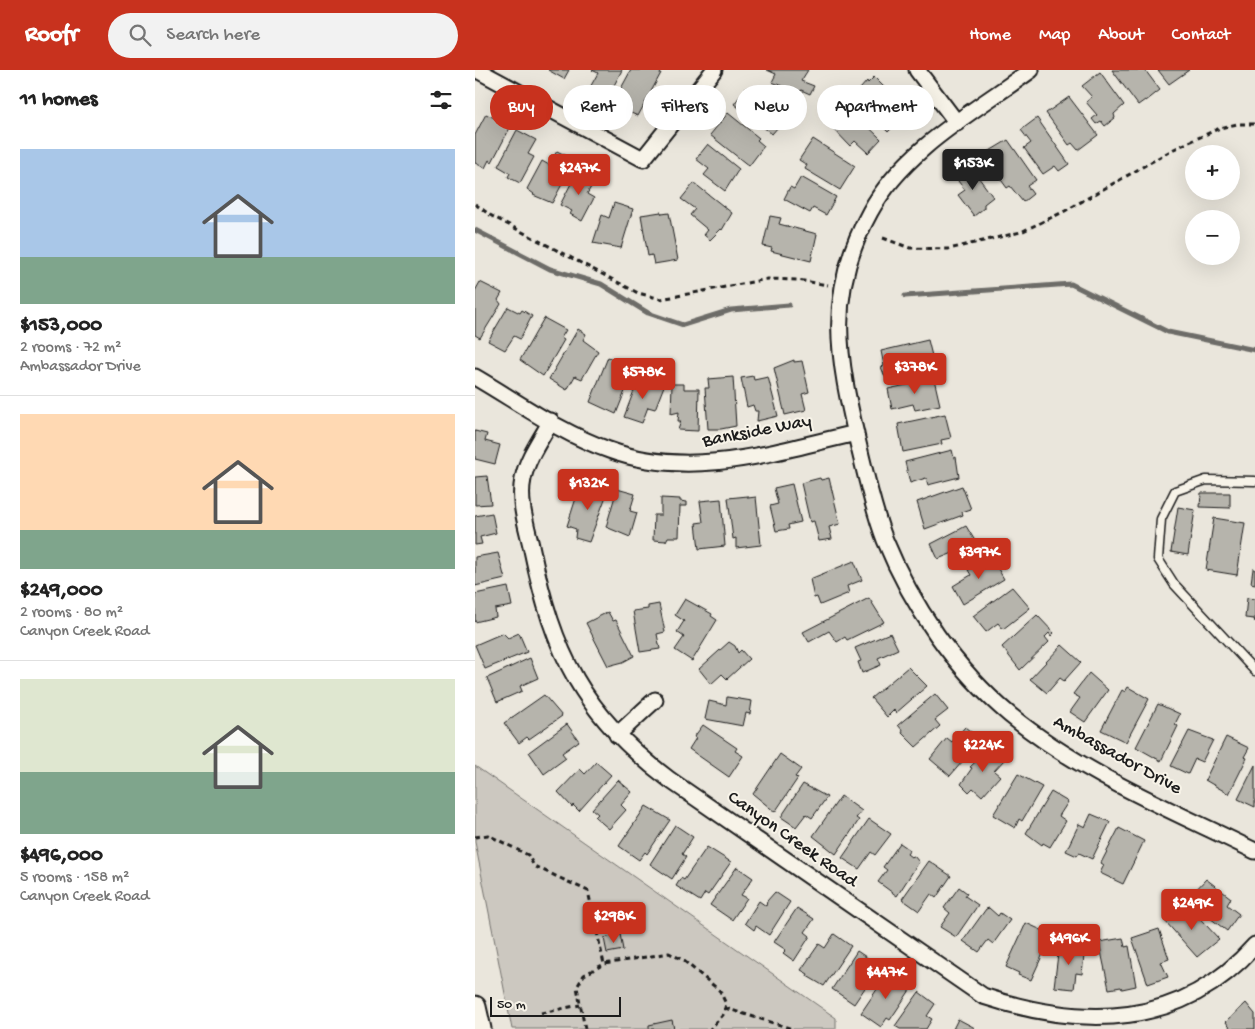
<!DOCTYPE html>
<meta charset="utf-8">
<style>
body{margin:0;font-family:"Gochi Hand",sans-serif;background:#f2f2f2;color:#222;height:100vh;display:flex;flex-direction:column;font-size:19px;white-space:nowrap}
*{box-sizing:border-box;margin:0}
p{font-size:16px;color:#767676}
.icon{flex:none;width:28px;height:28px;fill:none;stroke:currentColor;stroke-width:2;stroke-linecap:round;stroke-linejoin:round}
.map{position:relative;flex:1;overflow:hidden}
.details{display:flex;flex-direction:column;background:#fff;width:475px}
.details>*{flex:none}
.hud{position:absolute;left:15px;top:15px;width:475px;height:45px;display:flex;gap:10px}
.tools{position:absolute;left:710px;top:75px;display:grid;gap:10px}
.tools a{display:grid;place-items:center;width:55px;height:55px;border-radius:50%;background:#fff;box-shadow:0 5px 20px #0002;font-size:25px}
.scale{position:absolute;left:15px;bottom:12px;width:131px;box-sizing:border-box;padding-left:5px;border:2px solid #1c1c1c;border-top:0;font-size:14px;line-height:18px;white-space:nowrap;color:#1c1c1c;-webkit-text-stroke:4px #f7f3e8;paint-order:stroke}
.price{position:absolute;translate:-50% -42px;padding:0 11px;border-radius:5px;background:#c8321e;color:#fff;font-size:16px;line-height:32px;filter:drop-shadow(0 1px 2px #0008)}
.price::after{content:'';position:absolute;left:50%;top:30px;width:15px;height:11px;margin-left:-8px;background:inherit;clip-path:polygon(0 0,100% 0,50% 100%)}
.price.on{background:#222;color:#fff}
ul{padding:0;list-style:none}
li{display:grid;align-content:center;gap:10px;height:265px;padding:0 20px}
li+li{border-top:1px solid #e0e0e0}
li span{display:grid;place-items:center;height:155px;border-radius:0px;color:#555}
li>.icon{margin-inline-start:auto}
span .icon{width:90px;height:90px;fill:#fffc;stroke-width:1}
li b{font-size:21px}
h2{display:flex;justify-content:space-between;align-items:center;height:60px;padding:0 20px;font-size:21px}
.chip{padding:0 18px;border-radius:22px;background:#fff;box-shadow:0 5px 20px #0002;font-size:18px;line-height:45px}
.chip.on{background:#c8321e;color:#fff}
header{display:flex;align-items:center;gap:30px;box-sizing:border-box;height:70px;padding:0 25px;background:#c8321e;color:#fff}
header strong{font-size:24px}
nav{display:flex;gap:28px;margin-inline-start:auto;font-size:18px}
.search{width:350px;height:45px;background:#f2f2f2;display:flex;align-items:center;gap:12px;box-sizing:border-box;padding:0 18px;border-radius:28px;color:#767676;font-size:19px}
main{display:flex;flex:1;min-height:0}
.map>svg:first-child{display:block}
.green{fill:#ccc8c0;stroke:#74726e}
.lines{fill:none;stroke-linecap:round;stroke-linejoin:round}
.stream{stroke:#6d6c68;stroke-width:5}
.building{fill:#b6b4ac;stroke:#1c1c1c}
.service-casing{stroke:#1c1c1c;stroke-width:11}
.minor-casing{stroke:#1c1c1c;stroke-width:19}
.secondary-casing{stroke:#1c1c1c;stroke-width:25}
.path{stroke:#1c1c1c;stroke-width:3;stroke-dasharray:5 4;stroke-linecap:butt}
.service{stroke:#f7f3e8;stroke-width:8}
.minor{stroke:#f7f3e8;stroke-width:15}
.secondary{stroke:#f7f3e8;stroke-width:21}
.labels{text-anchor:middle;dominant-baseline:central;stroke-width:4;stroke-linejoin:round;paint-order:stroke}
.street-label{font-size:19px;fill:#1c1c1c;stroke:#f7f3e8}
</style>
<header>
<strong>Roofr</strong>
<div class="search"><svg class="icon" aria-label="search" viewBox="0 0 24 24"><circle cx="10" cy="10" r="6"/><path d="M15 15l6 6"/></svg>Search here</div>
<nav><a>Home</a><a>Map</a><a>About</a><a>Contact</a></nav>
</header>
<main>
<section class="details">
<h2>11 homes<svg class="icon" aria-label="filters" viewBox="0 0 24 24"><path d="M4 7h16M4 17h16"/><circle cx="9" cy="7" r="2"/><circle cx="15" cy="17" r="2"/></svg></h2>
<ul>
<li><span style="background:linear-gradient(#a9c7e8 70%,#7fa58c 0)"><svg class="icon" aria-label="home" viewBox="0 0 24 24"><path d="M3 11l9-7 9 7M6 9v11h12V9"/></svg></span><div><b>$153,000</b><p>2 rooms · 72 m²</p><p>Ambassador Drive</p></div></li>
<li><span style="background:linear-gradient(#ffd9b3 75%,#7fa58c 0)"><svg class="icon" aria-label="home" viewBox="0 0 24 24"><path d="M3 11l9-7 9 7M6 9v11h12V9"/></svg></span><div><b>$249,000</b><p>2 rooms · 80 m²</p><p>Canyon Creek Road</p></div></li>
<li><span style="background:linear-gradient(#dfe7d0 60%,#7fa58c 0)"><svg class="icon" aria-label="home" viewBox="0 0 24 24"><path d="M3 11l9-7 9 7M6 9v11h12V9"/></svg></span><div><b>$496,000</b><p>5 rooms · 158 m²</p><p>Canyon Creek Road</p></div></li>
</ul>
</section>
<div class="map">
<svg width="780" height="959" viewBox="0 0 780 959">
<rect width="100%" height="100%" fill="#eae6dc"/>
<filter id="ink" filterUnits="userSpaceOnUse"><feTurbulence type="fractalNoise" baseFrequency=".02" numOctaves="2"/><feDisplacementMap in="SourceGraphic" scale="10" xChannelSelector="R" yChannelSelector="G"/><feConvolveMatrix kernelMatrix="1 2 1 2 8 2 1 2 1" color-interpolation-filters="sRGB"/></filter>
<g filter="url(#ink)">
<path class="green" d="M0,696L361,948V959H37L0,772Z"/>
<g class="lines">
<path class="stream" d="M0,160L75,199L126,214L173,243L208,255L256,240L314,235
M430,226L596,214L693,262L780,280"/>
</g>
<path class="building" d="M73,0H94L89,9Z
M117,0H147L131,31L113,21L123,3Z
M156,0H181L186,3L163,46L137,35Z
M292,0H333L326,11L339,16L335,24L326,20L325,23L297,12L301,4Z
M637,0H670L685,20L671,31L670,30L663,35Z
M683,0H714L694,14Z
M625,2L649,35L639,44L640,48L630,56L626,51L621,54L617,49L622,45L611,32L617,27L607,16Z
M399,7L421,29L415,35L427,48L413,62L378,27L392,11L393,13Z
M272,17L284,28L289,22L314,41L310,49L297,64L259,34Z
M594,27L623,65L603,80L597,73L594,75L571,43Z
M377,41L406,69L393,83L380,71L375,76L357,57Z
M253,43L284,68L282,70L289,76L274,96L235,65Z
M11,44L36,56L17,92L14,90L10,98L0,93V65Z
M562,48L594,94L584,101L580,96L568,104L549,78L556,73L546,60Z
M42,60L61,70L53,84L59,87L45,113L33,107L35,103L23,96Z
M338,69L380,96L365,120L330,99L332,95L324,90Z
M533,70L561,110L552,116L558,124L548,132L535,116L532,118L508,85Z
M233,74L264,99L250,121L229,105L234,99L221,89Z
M82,81L100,90L77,133L58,125L59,124L52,119L67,91L74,95Z
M495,96L518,127L509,134V138L499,146L483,125L490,120L483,111L484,110L480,107Z
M103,100L120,110L112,124L119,128L107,151L95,144L97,141L85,135Z
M326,107L361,127L351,145L338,138L335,143L309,129L315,117L319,119Z
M219,113L257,143L247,160L246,159L235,170L229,165L233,160L215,145L220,139L206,129Z
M139,133L158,139L146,178L118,173L127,145L134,148Z
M186,142L187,144L194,143L203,190L179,194L177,185L173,186L166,145Z
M295,146L306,148L304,154L342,164L336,191L296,181L297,178L288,176Z
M5,212L27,223L23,230L26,234L5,268L0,265V221Z
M33,237L45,243L47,240L57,246L45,269L39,266L30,280L13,271Z
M69,248L91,260L86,268L89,270L68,306L45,290Z
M103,259L111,264L108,270L123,281L107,309L100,306L92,320L74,309Z
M453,270L459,294L451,296L450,299L411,309L406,297L409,296L406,281Z
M133,287L156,296L153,305L156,306L141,344L115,332Z
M319,290V292L327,291L334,322L327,324L331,340L310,345L299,298Z
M278,306L279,310L293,307L303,346L282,351L283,341H280L278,335L272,337L266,308Z
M258,307L261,356L246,359H233L230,318H234L233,309Z
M459,309L465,335L440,340L438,334L417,339L413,319Z
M163,310H170L176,315L177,311L189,316L180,339L173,337L167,353L149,347Z
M197,314H209V319H224L223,361L203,360L206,351H203L204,342L196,344Z
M470,344L476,368L466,370L467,374L428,382L423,354Z
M0,361L12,364L10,371L25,375L20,394L0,389Z
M477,380L479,388L481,387L484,407L453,415L451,408L435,413L430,392Z
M12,406L16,434L0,435V407Z
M345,408L346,410L354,408L365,454L354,457L357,469L344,471L339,451L335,452L326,413Z
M115,412L134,418L114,472L100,468L101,459L92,456L102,425L110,428Z
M317,414L326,452L313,455L314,459L301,461L295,436L303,434L299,418Z
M487,416L496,439L487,442L488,445L450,459L442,432Z
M142,419L160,424L155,441L162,443L155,467L131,457Z
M726,423H755V438L725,437Z
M273,426V428L281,427L286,475L261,478V468L258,469L253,428Z
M186,428L205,429V431L212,432V436H205L204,467H193L191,471L178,470L179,445H186Z
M246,429L250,476L224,479L221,453L228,452L225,431Z
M703,437L720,440L713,485L696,482Z
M17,443L21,463L5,467L7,474L0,475V446Z
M739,448L770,453L762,505L731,500Z
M491,456L505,479L481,490L478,483L463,489L456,474Z
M23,483L30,509L0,516V487Z
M516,487L529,509L488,534L478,516L496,505L493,500Z
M379,491L387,510L372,516L374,523L345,535L342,527L339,528L335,509Z
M778,499H780V514L776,513Z
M33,517L37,536L20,539L21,547L0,552V524Z
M537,517L555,538L528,559L523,553L511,562L498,546Z
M394,528L409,552L372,570L370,567L362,572L354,561L334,572L328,562Z
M772,528L780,529V552L779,549L770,548Z
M210,529L237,544L236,546L242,550L217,591L200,580L209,567L202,562L209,551L200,545Z
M184,534L190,562L182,564L185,579L165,582L158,541L173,539V536Z
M133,542L138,551L141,550L159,586L148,592L133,596L111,553Z
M562,545L579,563L576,566L574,563L570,567L574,572L545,600L527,577Z
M28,563L33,568L44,563L52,582L10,599L0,575Z
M415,563L423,579L403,588L406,595L387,603L383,592L386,591L380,578Z
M254,572L260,576L263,583L266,580L274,589L252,609L247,604L236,614L224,599Z
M587,575L606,592L589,611L585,608L572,623L555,609Z
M55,588L63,608L45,616L47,621L22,632L12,608Z
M433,597L452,616L421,643L419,640L412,647L396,628Z
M614,603L633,620L610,652L595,642L605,628L598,624Z
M653,617L674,629L651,672L626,660L647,620L650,622Z
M460,624L473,640L460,650L465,656L441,677L427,663L428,661L423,655Z
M69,625L87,646L54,669L52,667L44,673L29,653Z
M252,627L277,631L275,644L271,643L268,656L230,649L234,631L251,635Z
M683,634L705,644L700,654L703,656L686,691L661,677Z
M92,654L104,671L87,683L91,688L69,704L54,682Z
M228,655L262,678L260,681L268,686L254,707L214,679L221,668L219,667Z
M490,657L506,670L475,706L455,689L472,668L477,672Z
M714,661L738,670L727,692L720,689L713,704L696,696Z
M751,667L774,678L769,687L772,688L754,724L730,710Z
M516,677L529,690L519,701L525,706L507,726L498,718L494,722L486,714L497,698L495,697Z
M305,684L326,699L320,707L323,708L300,742L278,724Z
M121,692L136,705L104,741L98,735L97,737L83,722L105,699L110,704Z
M780,695V737L763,729Z
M543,704L567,717L547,751L544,749L540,758L518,745Z
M143,710L157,722L146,735L151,740L134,759L120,747L123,744L117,739Z
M328,714L352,727L337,748L331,744L321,757L306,747Z
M576,722L593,732L584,746L591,751L575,777L568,773L567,775L551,763Z
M366,726L387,741L381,748L384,750L361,784L338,766Z
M171,736L195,750L172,784L170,782L164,790L144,776Z
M616,744L635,752L617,789L604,783L602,786L591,781L604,754L610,757Z
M394,749L416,764L400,785L396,782L384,799L367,788Z
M200,755L218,767L207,784L211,787L197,809L175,794Z
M644,758L669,771L648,814L625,803L629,795L626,793Z
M425,773L435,780L432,784L436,787L439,786L444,792L422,826L403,812L412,800L408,797Z
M232,777L256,792L233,825L230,823L225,831L201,816L206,808L209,810Z
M454,791L476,806L461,828L456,824L444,841L427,829Z
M262,797L278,808L266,825L272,828L257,850L235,835Z
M731,809L756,828L752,835L764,844L752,861L714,832L719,825L717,824Z
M484,817L492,823L490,826L503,835L481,867L465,857L475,843L469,838Z
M300,822L315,832L294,865L281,856L279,860L270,853L284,831L291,836L292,831Z
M708,835L714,842L717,840L744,869L722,887L690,851Z
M322,838L339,849L330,862L335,866L319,891L308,883L311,880L299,872Z
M514,838L523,846L525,843L535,850L518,874L513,870L504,882L488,871L511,839Z
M551,853L573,863L568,871L573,873L556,910L543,905L544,903L531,897Z
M684,859L694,889L686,892L693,907L673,914L657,868Z
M145,864L148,880L132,883L129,868Z
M359,864L376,876L349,916L332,906L333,904L326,900L344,874L350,878Z
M648,868L650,877L654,876L661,916L647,919L646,917L634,919L624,872Z
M597,874L610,876L607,904L601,903L599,919L579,917L584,876L597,878Z
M382,881L400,893L389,909L394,912L379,934L357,919Z
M413,903L437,917L415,950L412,948L406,957L386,943Z
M444,922L460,934L452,946L457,949L451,959H425L420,956Z
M771,933L780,944V959H756L751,952Z
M483,949L500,958L499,959H478Z
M197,950L199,959H174V955Z"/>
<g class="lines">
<defs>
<path id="service" d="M780,411L731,410L700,421L686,449L683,489L699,514L780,601"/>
<path id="minor" d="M2,0L168,89L239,0
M442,0L482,53
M556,0C500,41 429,79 395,142C350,224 363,287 383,373C391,406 398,439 410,470C437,536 480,599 535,645C607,704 697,740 780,781
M0,307C43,332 87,364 134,380C216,410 299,382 381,363
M76,351C66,369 52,388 48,409C43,432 52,457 57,480C78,583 108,645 195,710L508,926C608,959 706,959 780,875
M142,665L180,630"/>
<path id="secondary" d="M0,937L5,959"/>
</defs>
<use href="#service" class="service-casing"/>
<use href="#minor" class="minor-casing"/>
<use href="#secondary" class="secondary-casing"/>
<path class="path" d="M0,134L15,145L163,223L186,229L293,209L323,210L353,215
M408,168L435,178L474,179L546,162L590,141L699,79L745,58L762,54H780
M0,767L13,765L53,785L59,796L113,821L129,894
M250,938L318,959
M66,943L105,935
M110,959L102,917L109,905L129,894L194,883L208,890L245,921L251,934L248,945L235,959"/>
<use href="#service" class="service"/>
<use href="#minor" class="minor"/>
<use href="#secondary" class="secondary"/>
</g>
</g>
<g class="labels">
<g class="street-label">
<text transform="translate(282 362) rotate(-11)">Bankside Way</text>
<text transform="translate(642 686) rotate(29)">Ambassador Drive</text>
<text transform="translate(317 770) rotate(35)">Canyon Creek Road</text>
</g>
</g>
</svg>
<div class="tools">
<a>+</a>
<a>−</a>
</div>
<div class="scale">50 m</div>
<b class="price on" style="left:498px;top:121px">$153K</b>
<b class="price" style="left:104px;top:126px">$247K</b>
<b class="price" style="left:440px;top:325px">$378K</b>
<b class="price" style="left:168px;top:330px">$578K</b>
<b class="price" style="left:113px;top:441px">$132K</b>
<b class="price" style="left:504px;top:510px">$397K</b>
<b class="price" style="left:508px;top:703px">$224K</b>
<b class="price" style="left:717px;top:861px">$249K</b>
<b class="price" style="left:139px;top:874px">$298K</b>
<b class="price" style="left:594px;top:896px">$496K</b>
<b class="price" style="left:411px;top:930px">$447K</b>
<div class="hud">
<a class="chip on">Buy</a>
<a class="chip">Rent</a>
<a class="chip">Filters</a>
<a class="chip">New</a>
<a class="chip">Apartment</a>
</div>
</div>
</main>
